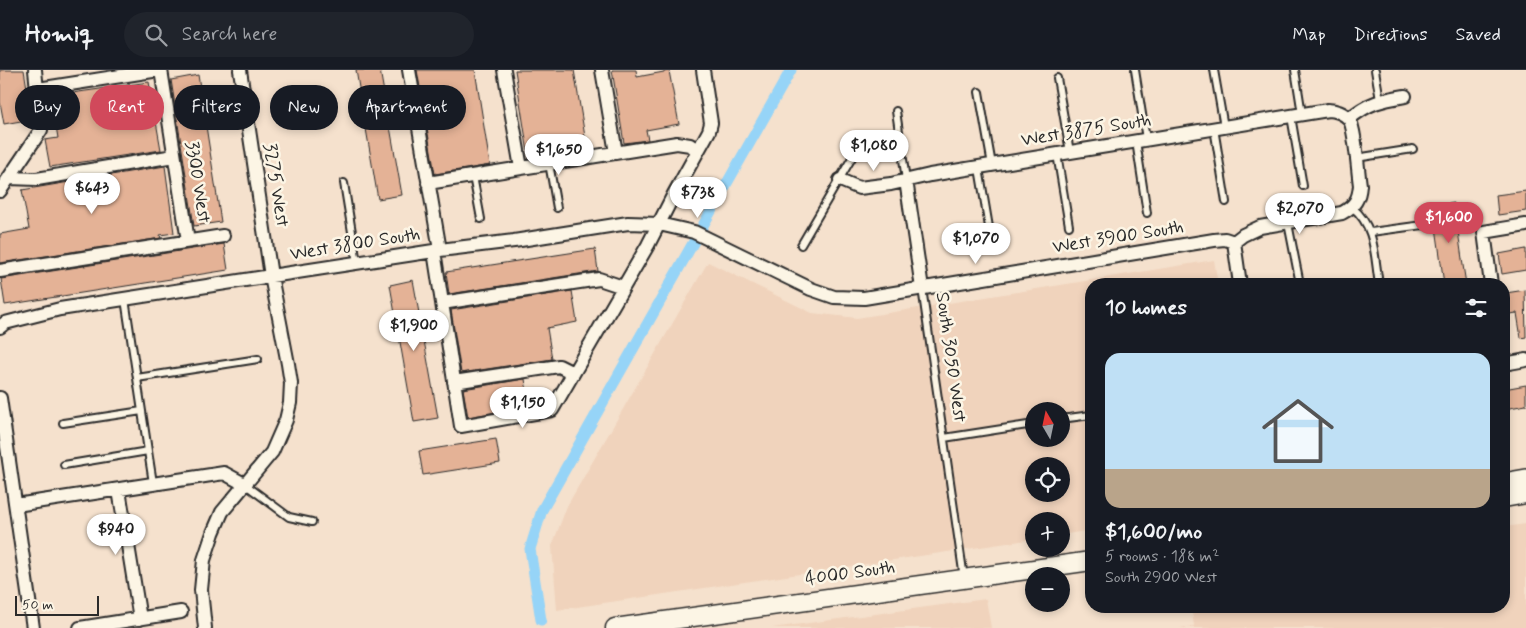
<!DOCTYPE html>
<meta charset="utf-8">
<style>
body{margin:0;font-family:Mynerve,sans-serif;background:#20242c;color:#f1f3f6;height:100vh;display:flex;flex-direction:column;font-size:19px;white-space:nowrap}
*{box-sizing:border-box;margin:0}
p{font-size:16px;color:#9ea1a6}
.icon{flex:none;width:28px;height:28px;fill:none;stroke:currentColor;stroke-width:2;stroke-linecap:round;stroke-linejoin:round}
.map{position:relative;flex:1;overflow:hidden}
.details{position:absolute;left:1085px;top:208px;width:425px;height:335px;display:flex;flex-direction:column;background:#171b24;border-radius:20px;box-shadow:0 2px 8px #0003}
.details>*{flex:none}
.top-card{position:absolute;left:15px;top:15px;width:475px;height:45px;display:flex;gap:10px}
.needle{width:32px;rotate:351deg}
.tools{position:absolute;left:1025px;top:332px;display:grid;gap:10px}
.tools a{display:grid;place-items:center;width:45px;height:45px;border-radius:50%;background:#171b24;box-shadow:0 2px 8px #0003;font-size:25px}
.scale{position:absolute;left:15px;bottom:12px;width:84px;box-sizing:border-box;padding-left:5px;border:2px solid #2b2b2b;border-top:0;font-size:14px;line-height:18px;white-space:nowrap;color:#2b2b2b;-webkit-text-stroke:4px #fcf5e5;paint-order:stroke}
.price{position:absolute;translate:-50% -42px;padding:0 11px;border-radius:18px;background:#fff;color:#222;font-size:16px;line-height:32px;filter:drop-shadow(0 1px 2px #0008)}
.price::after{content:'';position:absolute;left:50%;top:30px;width:15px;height:11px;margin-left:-8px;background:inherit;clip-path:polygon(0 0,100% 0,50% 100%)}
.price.active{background:#d1495b;color:#fff}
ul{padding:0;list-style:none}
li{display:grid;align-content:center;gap:10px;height:265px;padding:0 20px}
li span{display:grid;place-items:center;height:155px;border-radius:15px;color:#555}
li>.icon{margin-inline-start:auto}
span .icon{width:90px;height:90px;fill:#fffc;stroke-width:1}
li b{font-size:21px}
h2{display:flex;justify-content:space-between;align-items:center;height:60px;padding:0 20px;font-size:21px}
.tag{padding:0 18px;border-radius:22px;background:#171b24;box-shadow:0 2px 8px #0003;font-size:18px;line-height:45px}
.tag.active{background:#d1495b;color:#fff}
header{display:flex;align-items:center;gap:30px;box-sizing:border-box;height:70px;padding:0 25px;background:#171b24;border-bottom:1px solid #363941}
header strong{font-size:24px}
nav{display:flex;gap:28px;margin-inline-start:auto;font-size:18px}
.search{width:350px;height:45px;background:#20242c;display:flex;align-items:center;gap:12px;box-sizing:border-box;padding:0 18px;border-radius:28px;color:#9ea1a6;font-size:19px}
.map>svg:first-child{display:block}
.built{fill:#f0d3bc;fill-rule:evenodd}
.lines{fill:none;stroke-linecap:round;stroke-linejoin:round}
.canal{stroke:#96d4f7;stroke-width:11}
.building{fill:#e4b296;stroke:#2b2b2b}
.lane-casing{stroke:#2b2b2b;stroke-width:10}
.street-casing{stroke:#2b2b2b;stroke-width:16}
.secondary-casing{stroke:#2b2b2b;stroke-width:21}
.primary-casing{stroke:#2b2b2b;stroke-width:22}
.lane{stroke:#fcf5e5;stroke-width:6}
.street{stroke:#fcf5e5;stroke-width:12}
.secondary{stroke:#fcf5e5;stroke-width:18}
.primary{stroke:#fcf5e5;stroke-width:19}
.labels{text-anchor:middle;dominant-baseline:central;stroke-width:5;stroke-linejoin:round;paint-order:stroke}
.street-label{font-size:19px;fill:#2b2b2b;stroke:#fcf5e5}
</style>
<header>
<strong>Homiq</strong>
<div class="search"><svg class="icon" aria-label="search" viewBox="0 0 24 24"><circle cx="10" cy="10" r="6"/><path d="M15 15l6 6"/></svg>Search here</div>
<nav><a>Map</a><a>Directions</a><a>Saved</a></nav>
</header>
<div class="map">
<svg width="1526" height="558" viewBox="0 0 1526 558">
<rect width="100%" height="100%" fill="#f5e1cd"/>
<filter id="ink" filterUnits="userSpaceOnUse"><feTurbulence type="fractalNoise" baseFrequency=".02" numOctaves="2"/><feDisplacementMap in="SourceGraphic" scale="10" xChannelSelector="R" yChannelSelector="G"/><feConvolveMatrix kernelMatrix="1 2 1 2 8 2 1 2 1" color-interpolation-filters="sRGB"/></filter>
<g filter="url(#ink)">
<path class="built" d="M1214,190L1218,214H1091V460L1061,465V451H1034V469L557,540L552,476L567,436L708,192L812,243L857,248ZM1034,341H1061V369H1034ZM1034,396H1061V424H1034Z
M1526,454V558H1180L1194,556L1191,536H1504V457Z
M986,529L991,558H772Z"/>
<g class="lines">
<path class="canal" d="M541,550L530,479L542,440L791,0"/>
</g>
<path class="building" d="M0,0H24L32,49L4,54L0,32Z
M356,0H380L402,125L378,129Z
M417,0H475L490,95L435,104Z
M515,0H574L587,79L529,89Z
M612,0H636L637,7L669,1L679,54L646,60L648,70L624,73Z
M198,5L221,152L194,156L171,10Z
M149,12L161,80L50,97L45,70L58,68L51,26Z
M165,96L174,163L160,165L161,168L0,193V164L29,159L22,120Z
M1526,121V141L1498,145L1496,125Z
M1454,133L1462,189L1466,214H1444L1433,136Z
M224,174L228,200L5,235L1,209Z
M595,179L598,201L449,224L446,202Z
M1526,179V200L1502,204L1499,184Z
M413,210L438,348L414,352L390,215Z
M1525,220L1526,267L1521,268L1517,243L1509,244L1506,223Z
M572,221L577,252L547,258L552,289L461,303L451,240Z
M525,309L529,336L468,347L463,319Z
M1526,315V335L1504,339V319Z
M496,369L500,393L423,405L419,381Z"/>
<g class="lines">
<defs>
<path id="lane" d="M1135,0L1146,69
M1214,0L1224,57
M1295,0L1302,44
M1375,0L1380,30
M1057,8L1070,82
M979,22L992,95
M896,41L906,110
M1291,46L1303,116
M1214,58L1226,132
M1136,71L1147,143
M1057,84L1069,156
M1356,88L1413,79
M549,93L557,138
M979,98L991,169
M473,106L481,149
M344,113L357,193
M1352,137C1376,157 1374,185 1379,214
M1288,153L1300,214
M1371,162L1423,155
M801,175L860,74
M922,218L964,508
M125,229L148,381
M137,308L258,289
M1061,349L1091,345
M63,353L142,341
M944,368L1034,354
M64,395L148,381L153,413
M246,415L289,447L312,452"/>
<path id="street" d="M161,0L188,171
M409,0L440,180
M504,0L521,98
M602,0L616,83
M38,19L159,0
M1349,49C1368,33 1381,30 1405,26
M9,108L37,109L174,86
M840,110L859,118L891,114L930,105L1328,40C1335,40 1344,43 1349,49C1355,57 1358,102 1360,115C1359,129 1355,136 1342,143L1260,157L1243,165L1234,172
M906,110L922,218
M428,113L677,73L690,75L698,81
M0,121L41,60L35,0
M1234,172L1240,214
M434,181L461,356L552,340L648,175L674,124L709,61L711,53L703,0
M0,201L223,166
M1491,214L1484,162L1526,155
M442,233L599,209L623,217
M0,257L5,253L60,239L271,206L440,180L514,171L628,153L659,154L694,162L811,219L834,227L864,228L1214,170L1225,169L1234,172
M1504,294L1526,290
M454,312L559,296L573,303
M0,328L33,558
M119,420L140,549
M16,435L224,403L246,415
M80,558L181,542
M205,558L201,520L204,490L213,463L222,442L272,382L286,350L290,333L291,313L288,294L271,206L240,0"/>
<path id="secondary" d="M1504,428L1526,424
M615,558L1091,491"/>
<path id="primary" d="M1504,415L1509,412L1526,409"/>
</defs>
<use href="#lane" class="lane-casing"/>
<use href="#street" class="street-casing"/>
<use href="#secondary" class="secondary-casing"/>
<use href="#primary" class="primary-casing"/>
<use href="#lane" class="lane"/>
<use href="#street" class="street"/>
<use href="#secondary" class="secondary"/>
<use href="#primary" class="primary"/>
</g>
</g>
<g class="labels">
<g class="street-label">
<text transform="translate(1086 60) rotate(-9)">West 3875 South</text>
<text transform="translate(198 112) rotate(81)">3300 West</text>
<text transform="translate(276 115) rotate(81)">3275 West</text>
<text transform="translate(1118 167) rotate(-9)">West 3900 South</text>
<text transform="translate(355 174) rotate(-9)">West 3800 South</text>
<text transform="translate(951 287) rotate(82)">South 3050 West</text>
<text transform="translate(850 503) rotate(-8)">4000 South</text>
</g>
</g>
</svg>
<div class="tools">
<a><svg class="needle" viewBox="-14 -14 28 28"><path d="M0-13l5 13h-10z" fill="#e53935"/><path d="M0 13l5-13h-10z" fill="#9ea1a6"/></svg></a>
<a><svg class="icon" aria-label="locate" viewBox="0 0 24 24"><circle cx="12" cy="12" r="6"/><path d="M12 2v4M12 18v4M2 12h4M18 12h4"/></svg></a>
<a>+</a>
<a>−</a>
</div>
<div class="scale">50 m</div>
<b class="price" style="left:874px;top:102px">$1,080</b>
<b class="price" style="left:559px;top:106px">$1,650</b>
<b class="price" style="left:92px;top:145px">$643</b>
<b class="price" style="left:698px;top:149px">$738</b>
<b class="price" style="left:1300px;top:165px">$2,070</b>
<b class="price active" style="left:1449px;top:174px">$1,600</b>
<b class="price" style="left:976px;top:195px">$1,070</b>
<b class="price" style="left:414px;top:282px">$1,900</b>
<b class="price" style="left:523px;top:359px">$1,150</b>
<b class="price" style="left:116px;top:486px">$940</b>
<div class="top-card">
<a class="tag">Buy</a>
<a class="tag active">Rent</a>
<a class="tag">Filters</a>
<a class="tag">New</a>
<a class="tag">Apartment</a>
</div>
<section class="details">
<h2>10 homes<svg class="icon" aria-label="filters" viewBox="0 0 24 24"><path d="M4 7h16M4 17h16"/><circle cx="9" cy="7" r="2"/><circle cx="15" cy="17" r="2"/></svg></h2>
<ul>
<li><span style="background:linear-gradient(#bfe0f5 75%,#b9a48a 0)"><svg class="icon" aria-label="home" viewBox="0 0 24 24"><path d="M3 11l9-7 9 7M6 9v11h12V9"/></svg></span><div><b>$1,600/mo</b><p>5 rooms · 188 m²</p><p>South 2900 West</p></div></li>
</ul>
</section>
</div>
